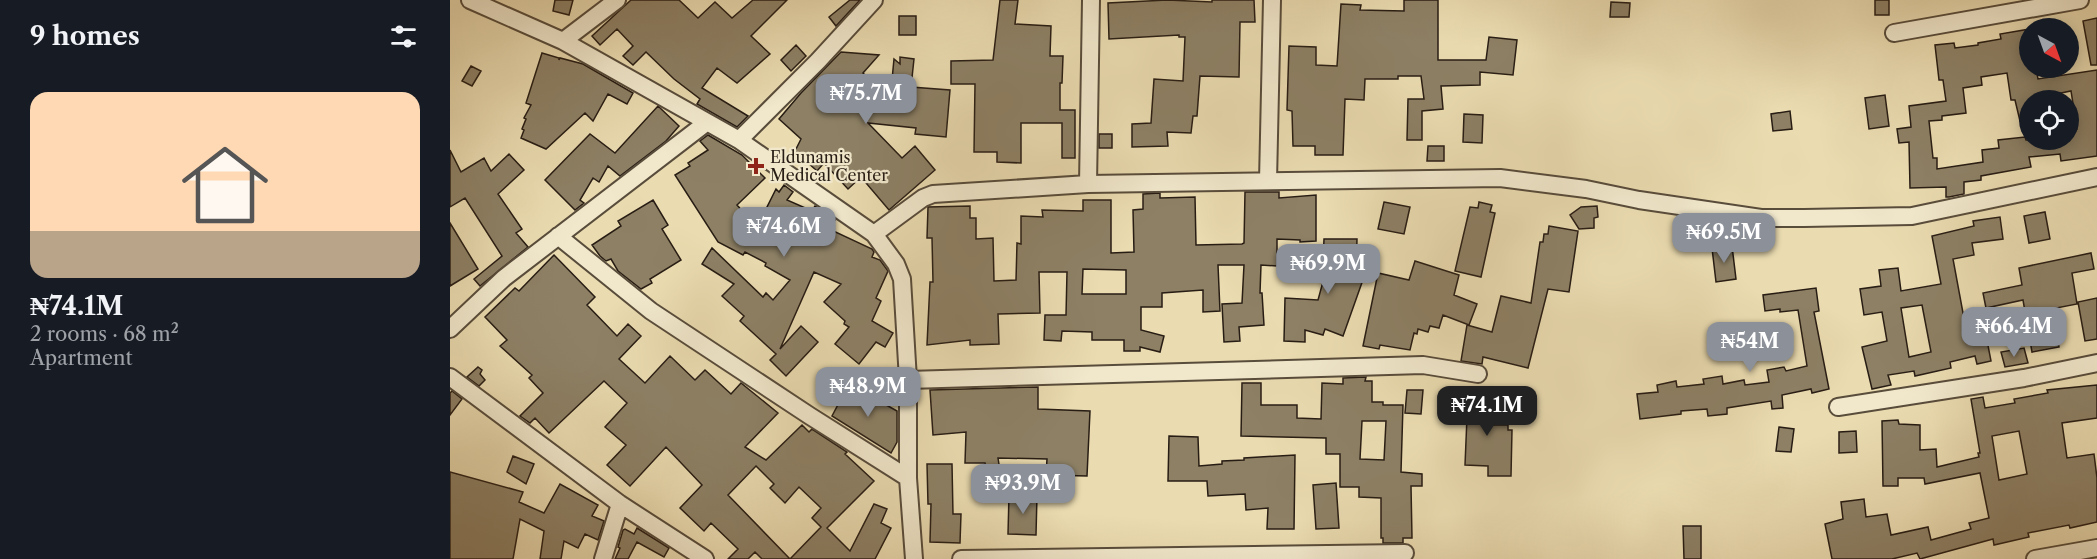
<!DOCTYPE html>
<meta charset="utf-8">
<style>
body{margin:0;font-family:"Libre Caslon Text",serif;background:#242831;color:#f1f3f6;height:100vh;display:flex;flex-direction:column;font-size:22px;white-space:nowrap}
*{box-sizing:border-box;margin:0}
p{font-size:20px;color:#9ea1a6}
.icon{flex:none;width:33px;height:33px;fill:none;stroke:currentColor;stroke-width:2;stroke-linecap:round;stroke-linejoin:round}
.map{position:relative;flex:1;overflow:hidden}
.panel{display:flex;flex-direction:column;background:#171b24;width:450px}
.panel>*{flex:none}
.needle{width:39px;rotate:139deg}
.tools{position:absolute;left:1569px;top:18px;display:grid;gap:12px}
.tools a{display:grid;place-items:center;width:60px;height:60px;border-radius:50%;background:#171b24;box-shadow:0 3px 15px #0003;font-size:30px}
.price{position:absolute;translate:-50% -51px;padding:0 14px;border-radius:12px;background:#8c9099;color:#fff;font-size:20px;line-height:39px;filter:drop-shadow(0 2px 3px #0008)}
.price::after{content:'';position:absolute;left:50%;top:36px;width:18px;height:14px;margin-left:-9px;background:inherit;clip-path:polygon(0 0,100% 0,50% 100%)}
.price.current{background:#222;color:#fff}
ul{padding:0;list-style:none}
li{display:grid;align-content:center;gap:12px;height:318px;padding:0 30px}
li+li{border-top:2px solid #363941}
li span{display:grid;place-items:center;height:186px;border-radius:18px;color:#555}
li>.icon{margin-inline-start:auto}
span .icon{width:108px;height:108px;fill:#fffc;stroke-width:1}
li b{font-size:26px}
h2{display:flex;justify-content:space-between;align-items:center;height:72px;padding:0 30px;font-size:26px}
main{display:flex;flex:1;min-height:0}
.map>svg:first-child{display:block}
.building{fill:#8d8065;stroke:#281d14;stroke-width:1.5;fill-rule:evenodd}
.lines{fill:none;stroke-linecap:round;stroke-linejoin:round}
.street-casing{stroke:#584c3b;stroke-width:20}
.street{stroke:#f1e8cc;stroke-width:16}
.poi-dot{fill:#8f2418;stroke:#f1e8cc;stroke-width:2}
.labels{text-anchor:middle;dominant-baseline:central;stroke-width:4.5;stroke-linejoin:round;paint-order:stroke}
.poi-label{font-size:16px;fill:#281d14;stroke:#f1e8cc;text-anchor:start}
</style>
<main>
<section class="panel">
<h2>9 homes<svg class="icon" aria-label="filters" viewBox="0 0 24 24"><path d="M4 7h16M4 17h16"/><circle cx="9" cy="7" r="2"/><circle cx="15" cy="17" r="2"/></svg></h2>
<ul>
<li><span style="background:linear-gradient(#ffd9b3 75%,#b9a48a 0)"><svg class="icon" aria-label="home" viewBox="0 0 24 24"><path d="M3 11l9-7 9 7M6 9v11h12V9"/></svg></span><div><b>₦74.1M</b><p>2 rooms · 68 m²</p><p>Apartment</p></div></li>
</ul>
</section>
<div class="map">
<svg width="1647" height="559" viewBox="0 0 1647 559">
<rect width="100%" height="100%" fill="#eadbb0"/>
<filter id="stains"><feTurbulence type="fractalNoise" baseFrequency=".00333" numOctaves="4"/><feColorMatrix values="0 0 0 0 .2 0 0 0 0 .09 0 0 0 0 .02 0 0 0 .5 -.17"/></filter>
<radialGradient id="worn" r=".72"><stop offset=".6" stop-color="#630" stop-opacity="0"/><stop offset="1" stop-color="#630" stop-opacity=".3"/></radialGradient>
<path class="building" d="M105,0H123L119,15L103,11Z
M181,0H229L248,18L265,2L282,18L303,0H337L301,36L320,54L287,83L267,68L252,88L298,116L287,127L247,104L250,99L224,79L196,52L183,65L173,56L183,46L167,29L150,45L142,36Z
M400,0H410L386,26L379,17Z
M550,0H568L565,24L601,26L600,56H613L612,83H610V110H625V158H612V123H571V163L547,162V152H524L525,84H501V61L543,60Z
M717,0L762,2V0H804L805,22H790L789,77L750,76L747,116H743L741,133L717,132L718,146L682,147V124L701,123L704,79L733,81L735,37H729V35L659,39L658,3Z
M954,0H988V60H1036L1039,37L1067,40L1063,75L1030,72V85L991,86L993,109L972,111V140H957L958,99H974L971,76H948V79H915L914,100L895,99L893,155H865V146H843L842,111L837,110L839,46L866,47V65L887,66L891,4L911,5L910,10L954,11Z
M1425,0H1439V15H1425Z
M1161,2L1180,3L1179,17H1160Z
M449,16H466V35H449Z
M1647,18V65H1641L1633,21Z
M1580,29V68H1586L1588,79L1647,70V156L1611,161L1610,154L1579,157L1581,167L1531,176V180L1514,182V194L1499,197H1496V187L1460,188L1459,142L1449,143L1447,129L1461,127L1459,106L1496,101L1493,80H1489L1485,45L1504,43L1505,48L1528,45V43L1551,39L1550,34ZM1557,73L1561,100H1565L1570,121L1580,118V100H1597L1596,96L1621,91L1627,129L1618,130V140H1576L1575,137L1548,140L1549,148L1532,150L1533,162L1487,169V158H1483L1479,121L1492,120V116L1516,113L1513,88L1532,85L1531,77Z
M346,45L356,56L341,71L331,60Z
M391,52L429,55L413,73L440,101L444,59L450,64V57L464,59L461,87L500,90L496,137L465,134L466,128L418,123L452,158L465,146L485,170L439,210L411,177L398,189L374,163L367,171L345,151L351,139L329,119L351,93Z
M92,53L109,58V60L110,58L133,64L183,93L177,104L158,94L143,121L135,113L96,149L71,138L74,130L72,129L76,119L74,118L81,105L76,103Z
M21,66L31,71L22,86L12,81Z
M1435,95L1439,126L1419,129L1415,98Z
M208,106L229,126L216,141L170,176L158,166L149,182L143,178L130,200L134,203L125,210L95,180L140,134L165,153Z
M1340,111L1342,129L1323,131L1321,114Z
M1014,114L1033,115L1032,143L1013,142Z
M649,134H662V148H649Z
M258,135L292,155L315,178L287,205L307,227L326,189L329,192L334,185L343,192L337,200L362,211L365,206L385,220L379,229L422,249L424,252L422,257L430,260L438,271L426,298L431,301L422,321L443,333L435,347L426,342L409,364L385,344L399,327L394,324L395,321L374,302L391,284L364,272L330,349L351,326L368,342L336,376L320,360L326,354L290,321L294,316L272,296L284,284L252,264L262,248L313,297L316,293L323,300L340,280L315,266L316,263L295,252L293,255L268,242L225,175L240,166L238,163L258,150L250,141Z
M978,146H994V161H977Z
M0,150L11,172L34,158L41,171L59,154L74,170L48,194L72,229L66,233L78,247L30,286L24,279L52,256L15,198L0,207Z
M795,192H829V198L866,195V241L850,242V240L827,239V266L811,265L810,293H812L814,325L789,327L790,341L774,342L772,304L792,303L794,265H768L770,311L753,312V290L712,293V307H691V330L714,336L710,352L690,347V351H674V340H642V332L612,331L611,341L594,340L595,315H616L617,272H589L590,313L548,314L549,344L520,345V340L477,345L480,282H483L482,238H477L478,207L520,206V218H526V239L543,238L544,281L566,280L567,243L571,244V216L593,217L592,210L633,211V200H661V253L684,252L683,210L693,209V194L710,193V198L745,197L746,245L792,244L794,243ZM633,269L676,270V294H632Z
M203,200L218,225L212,229L231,260L200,279L202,283L191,289L168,271L161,259L156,261L150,256L142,245L171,226L168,221Z
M934,202L960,207L954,234L928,229Z
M1029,202L1042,205L1040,212L1045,213L1031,277L1005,271L1020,207L1028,208Z
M1147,206L1148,217L1144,218V228L1129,229L1120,215L1131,207Z
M1595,212L1600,239L1579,243L1574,216Z
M1550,217L1553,239L1522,243L1524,255L1503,259L1513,313L1533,308L1537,325H1534L1541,361L1527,364L1525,356L1500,362L1501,368L1465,376L1464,371L1438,375L1441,385L1422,389L1412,347L1437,341L1432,312L1414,315L1410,289L1431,286L1429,270L1448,268L1451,291L1491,284L1482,236L1524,226L1523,221ZM1472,305L1481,352L1459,357L1451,308Z
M0,223L28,269L0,286Z
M1099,226L1128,231L1119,292L1098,289L1078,368L1033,357L1032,364L1011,361L1017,325L1042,332L1051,296L1081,303L1090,242H1093L1094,234H1098Z
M874,239H907L906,272L915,274L893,336L875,329L873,335L855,330V342L834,341L835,298L868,300L874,278L876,262H873Z
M1282,246L1286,279L1266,282L1262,248Z
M1641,253L1644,269L1622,273L1627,304L1601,309L1609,347L1582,352L1573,300L1536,308L1533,293L1572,285L1569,268Z
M104,255L145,297L137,305L167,336L178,324L191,336L169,359L195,383L220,356L245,380L255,370L281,394L291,383L328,413L295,447L316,460L352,425L359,432L362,429L397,452L395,454L424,481L377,528L400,551L424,504L437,509L431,523L441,528L425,559H312L305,552L298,559H278L288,549L261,523L254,531L230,508L252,485L216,447L180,486L157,465L176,445L155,427L177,403L154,381L99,433L85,418L80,423L70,416L93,393L79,378L82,375L50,346L57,340L35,317L65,288L69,291ZM306,466L324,484L320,488L335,503L349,487L371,508L362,518L371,527L340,559L278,495Z
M965,261L1009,275L1004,295L1027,304L1019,325L993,315L989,328L980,326L978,332L968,329L967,334L964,333L960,350L930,345L929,349L913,346L928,273L959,280Z
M1366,288L1369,311L1364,312L1379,389L1362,393L1361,389L1332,395L1333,408L1322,409L1321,401L1277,408V414L1258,416L1257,409L1231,411V414L1190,419L1187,394L1208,392L1207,385L1226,381L1227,387L1254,384L1253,379L1272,376L1273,384L1294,380L1295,385L1319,382L1317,370L1334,367L1336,371L1357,366L1348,310L1330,312V309L1315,311L1313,295Z
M1647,298V339L1635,341L1628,302Z
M1574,348L1578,363L1555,367L1551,352Z
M28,367L32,370L30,374L35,380L29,386L17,377Z
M916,377L915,381H922V402H933V405H953L951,472L972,474V486H961L962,538H953V543H933V538H931V498L909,497V487H890V454H876V438L791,436L792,383H811V405H847V418L871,419L872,383L893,384V378ZM912,421H936L934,460L910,459Z
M399,384L447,411V442L441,453L382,416Z
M1647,385V418L1612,423L1617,458L1644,454L1647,478V522L1620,528L1619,525L1578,533L1579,537L1544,545L1543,539L1470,559L1467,553L1442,559H1382L1375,524L1393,519L1391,502L1414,499L1416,517L1437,514L1441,535L1478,527L1481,540L1521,529L1519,523L1539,518L1530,473L1475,484L1474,478H1448V486H1433L1432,421L1448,420L1449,424L1470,425V450L1486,449L1487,467L1529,457L1528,453H1530L1521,399L1533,397L1535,408L1565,403L1564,399L1598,393L1597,390ZM1569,431L1577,474L1549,480L1542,436Z
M588,387V409L640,411L637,476L596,475L597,459L548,458L551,477L538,479L535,463H515L516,432L483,435L480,390Z
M1021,388L1041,389L1040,425H1058V430H1062L1061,476H1038V466L1015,465L1017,417Z
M957,390H973L971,414L955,413Z
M2,391L12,399L0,415V393Z
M1329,427L1344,429L1341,452L1326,451Z
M1406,431L1407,452L1389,453V432Z
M719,436L748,437L749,466L772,464V461L794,460V458L845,455L844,529H817L818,508L796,510L795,494L758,496L757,481H718Z
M63,456L84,464L76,484L57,472Z
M477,464H502L503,514H511L510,543L480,542L481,504H478Z
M0,472L73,492L69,502L94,513L110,484L148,505L142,516L154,521L148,540L135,534L128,548L114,541L111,559H90L94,531L70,519L63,559H0Z
M886,483L889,528L866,529L863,485Z
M559,495H587L586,535L558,534Z
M1233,526H1251V559H1234Z
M187,528L219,548L214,557L187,542L178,559H165L170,548L168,547L173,530L175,529L184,534Z"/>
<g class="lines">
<defs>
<path id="street" d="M20,0L113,41L289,140L424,234L446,264L452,279L458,380V478L464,559
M1444,33L1630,0
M113,41L167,0
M289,140L368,61L424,0
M818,181L822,0
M638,184L641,0
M424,234L473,198L483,194L638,184L1050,178L1136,189L1189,200L1311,218H1354L1462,216L1647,177
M108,236L201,311L360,416L458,478
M0,329L54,278L256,123
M0,377L170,504L255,559
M458,380L973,365L1028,374
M1388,407L1574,378L1647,363
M153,559L170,504
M511,559L955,553
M1585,559L1647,548"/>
</defs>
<use href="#street" class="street-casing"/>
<use href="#street" class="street"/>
</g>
<path class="poi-dot" d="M303 157h6v6h6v6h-6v6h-6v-6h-6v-6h6z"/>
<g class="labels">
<g class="poi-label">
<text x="320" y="157">Eldunamis<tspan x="320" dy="18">Medical Center</tspan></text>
</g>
</g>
<rect width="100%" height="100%" filter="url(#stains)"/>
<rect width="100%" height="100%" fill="url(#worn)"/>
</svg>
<div class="tools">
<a><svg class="needle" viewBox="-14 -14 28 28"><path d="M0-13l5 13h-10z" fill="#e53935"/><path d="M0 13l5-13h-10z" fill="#9ea1a6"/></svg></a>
<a><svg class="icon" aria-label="locate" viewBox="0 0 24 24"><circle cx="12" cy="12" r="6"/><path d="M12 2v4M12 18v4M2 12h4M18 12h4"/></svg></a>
</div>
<b class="price" style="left:416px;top:125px">₦75.7M</b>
<b class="price" style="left:334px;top:258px">₦74.6M</b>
<b class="price" style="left:1274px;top:264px">₦69.5M</b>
<b class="price" style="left:878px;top:295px">₦69.9M</b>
<b class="price" style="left:1564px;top:358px">₦66.4M</b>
<b class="price" style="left:1300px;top:373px">₦54M</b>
<b class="price" style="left:418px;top:418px">₦48.9M</b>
<b class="price current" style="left:1037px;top:437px">₦74.1M</b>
<b class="price" style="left:573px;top:515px">₦93.9M</b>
</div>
</main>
